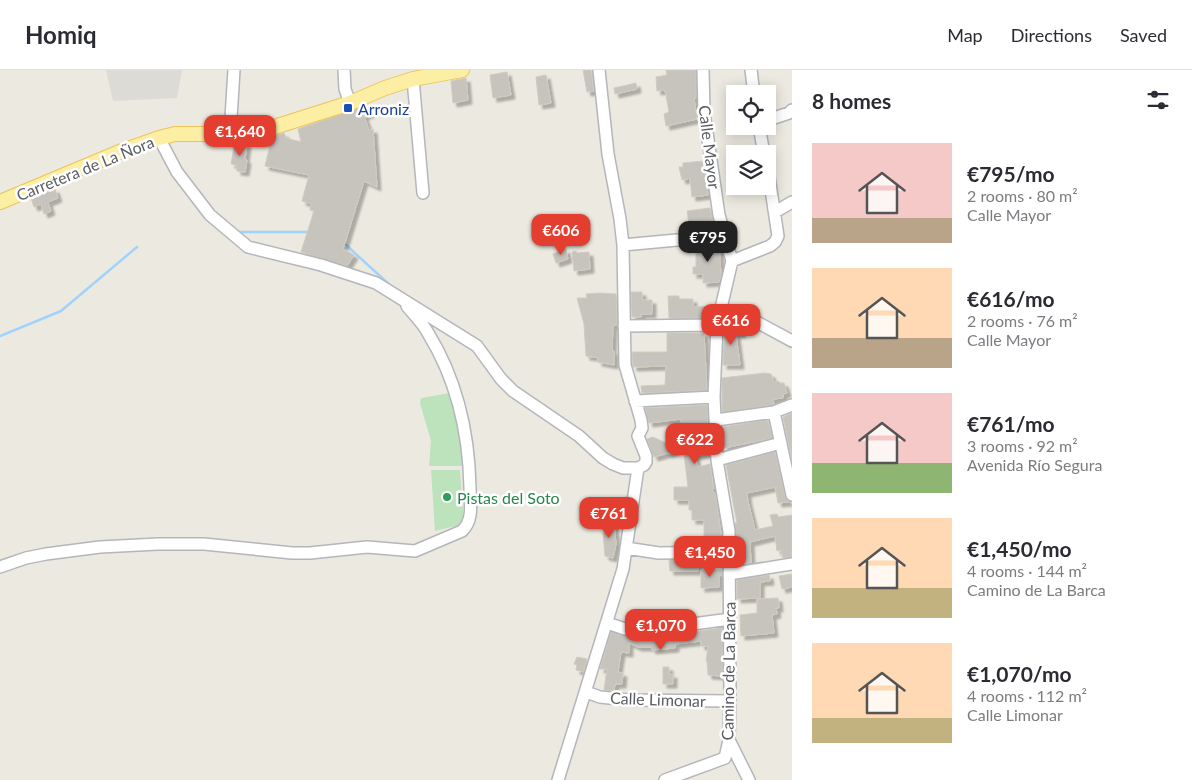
<!DOCTYPE html>
<meta charset="utf-8">
<style>
body{margin:0;font-family:Lato,sans-serif;background:#f7f7f7;color:#2b2b33;height:100vh;display:flex;flex-direction:column;font-size:19px;white-space:nowrap}
*{box-sizing:border-box;margin:0}
p{font-size:16px;color:#7c7c81}
.icon{flex:none;width:28px;height:28px;fill:none;stroke:currentColor;stroke-width:2;stroke-linecap:round;stroke-linejoin:round}
.map{position:relative;flex:1;overflow:hidden}
.sheet{display:flex;flex-direction:column;background:#fff;width:400px}
.sheet>*{flex:none}
.tools{position:absolute;left:726px;top:15px;display:grid;gap:10px}
.tools a{display:grid;place-items:center;width:50px;height:50px;border-radius:0px;background:#fff;box-shadow:0 2px 12px #0003;font-size:25px}
.price{position:absolute;translate:-50% -42px;padding:0 11px;border-radius:10px;background:#e33e2f;color:#fff;font-size:16px;line-height:32px;filter:drop-shadow(0 1px 2px #0008)}
.price::after{content:'';position:absolute;left:50%;top:30px;width:15px;height:11px;margin-left:-8px;background:inherit;clip-path:polygon(0 0,100% 0,50% 100%)}
.price.on{background:#222;color:#fff}
ul{padding:0;list-style:none}
li{display:flex;align-items:center;gap:15px;height:125px;padding:0 20px}
li span{display:grid;place-items:center;flex:none;width:140px;height:100px;border-radius:0px;color:#555}
li>.icon{margin-inline-start:auto}
span .icon{width:60px;height:60px;fill:#fffc;stroke-width:1}
li b{font-size:21px}
h2{display:flex;justify-content:space-between;align-items:center;height:60px;padding:0 20px;font-size:21px}
header{display:flex;align-items:center;gap:30px;box-sizing:border-box;height:70px;padding:0 25px;background:#fff;border-bottom:1px solid #e1e1e2}
header strong{font-size:24px}
nav{display:flex;gap:28px;margin-inline-start:auto;font-size:18px}
main{display:flex;flex:1;min-height:0}
.map>svg:first-child{display:block}
.industrial{fill:#dddbd5}
.green{fill:#bde3bd}
.lines{fill:none;stroke-linecap:round;stroke-linejoin:round}
.stream{stroke:#a0d3fc;stroke-width:2.5}
.building{fill:#c6c4bd;stroke:#d0cbbf;filter:url(#shadow)}
.minor-casing{stroke:#b3b6bb;stroke-width:14}
.major-casing{stroke:#ecc458;stroke-width:16}
.minor{stroke:#fff;stroke-width:11}
.major{stroke:#fcefa4;stroke-width:14}
.transit-dot{fill:#1a4fb4;stroke:#fff;stroke-width:2}
.leisure-dot{fill:#2e9e5b;stroke:#fff;stroke-width:2}
.labels{text-anchor:middle;dominant-baseline:central;stroke-width:5;stroke-linejoin:round;paint-order:stroke}
.transit-label{font-size:16px;fill:#164399;stroke:#fff;text-anchor:start}
.street-label{font-size:16px;fill:#595c61;stroke:#fff}
.leisure-label{font-size:16px;fill:#27864d;stroke:#fff;text-anchor:start}
</style>
<header>
<strong>Homiq</strong>
<nav><a>Map</a><a>Directions</a><a>Saved</a></nav>
</header>
<main>
<div class="map">
<svg width="792" height="710" viewBox="0 0 792 710">
<defs>
<filter id="shadow"><feDropShadow dx="4" dy="4" stdDeviation="1" flood-color="#0004"/></filter>
</defs>
<rect width="100%" height="100%" fill="#ece9e0"/>
<path class="industrial" d="M106,0H182L177,28L113,31Z"/>
<path class="green" d="M450,323C458,347 463,371 463,396H429L431,371L420,333L421,328Z
M431,400H460L464,454L435,461Z"/>
<g class="lines">
<path class="stream" d="M238,162H306
M345,174L392,217
M0,266L61,241L137,177"/>
</g>
<path class="building" d="M583,0H591L594,21L587,22Z
M666,0H696V28H694L697,49L666,56L664,44L669,42L665,20L657,21L656,7L667,5Z
M507,2L511,25L493,28L490,5Z
M546,5L551,33L539,35L536,7Z
M466,8L468,30L453,33L451,11Z
M636,13L637,19L615,24L614,18Z
M368,35L371,43L364,46L369,60L373,59L377,117L364,111L343,179L354,185L347,196L301,182L314,141L310,140L311,134L302,131L309,105L265,96L272,67L284,63L286,68L301,72L298,59Z
M235,72L247,74L245,89L247,90L245,102L237,101V95L231,94Z
M704,91L708,125L692,127L690,108L682,110L679,97H683V93Z
M55,119L58,128L48,132L51,141L44,144L41,134L34,137L31,128Z
M710,138L714,159L690,162L687,141Z
M719,174L721,206L719,212L703,213V204H693V197H696V176Z
M566,179L568,189L556,193L553,184Z
M576,181L577,183L589,182L590,199L574,201L572,182Z
M631,222H642V230H652V244H641V247H632Z
M600,223L616,224L617,255H613L612,281H614V295L598,292V288L594,287L586,286L584,254L577,228H587L586,224Z
M668,226H679V229H693V237L714,236L711,248H669Z
M725,255L740,256L742,264H736L740,295H723Z
M667,263H704L707,320L642,323L641,316L665,315L666,296L633,297L632,282H667Z
M765,303L771,304L774,312L778,311L780,313H784L787,323L783,324V328L773,329L774,334L772,335L722,342V308Z
M707,335L709,383L695,386L698,397L710,394L714,419L712,421L715,423L722,470L704,471V450H692V440H689V430H674V417H688L684,384L686,386L687,355L682,356L681,349L649,353L645,338Z
M792,343V390L783,347Z
M768,350L772,368L724,378L723,357Z
M653,367L666,373L677,380L668,384V383L654,387L647,369Z
M775,382L785,427L789,432L778,433L775,417L747,423L748,432L755,460L773,456L770,445L777,444L778,447L792,445V487L783,488L781,480L777,481L775,466L750,472L751,493L737,495L735,453H737L726,395Z
M604,452H614L616,474L613,488L605,486L603,463H604Z
M669,490H687V494L698,493V501H670Z
M701,500H722V506L719,505V517L701,518Z
M792,504V517L782,519L779,506Z
M769,505L770,511L760,512V528L737,529V510Z
M778,528L779,538H776L777,544L772,545L774,563L741,566L740,545L757,543V529Z
M722,558V606L708,605L707,591H706L708,576H701V571L675,574V578L652,580L651,577H638L629,573V583L621,582L618,602L623,603L622,614H615L614,621L604,620L607,599H600L611,562L625,566H663Z
M577,587L587,589L584,602L576,600L577,595L574,594Z
M663,597H669V605L673,604V614H663Z"/>
<g class="lines">
<defs>
<path id="minor" d="M344,0L345,19L350,33
M751,0L754,24
M413,9L423,123
M768,50L789,43L792,40
M759,56L764,84
M230,64L234,0
M159,68L177,102L210,145L248,177L321,195L376,213L477,276L501,309L513,321L579,366L603,388L613,394L623,398H638L644,395L646,392V386L638,366L642,358L641,350L625,295L623,175L620,149L608,84L599,0
M775,142L792,132
M623,175L677,170
M732,191L770,176L775,172L778,166L768,100
M719,247L753,250L792,271
M624,256L717,255
M635,331L714,327
M792,335L774,342L792,425
M716,350L774,342
M717,390L781,373
M626,478L659,483L729,482
M0,497L26,488L46,484L100,477L158,474H204L292,483H310L367,477L415,481L462,461C474,450 470,433 470,418C469,364 457,310 428,263C423,253 414,245 407,236
M729,504L792,494
M607,553L625,559L663,558L730,549
M586,622L600,627L629,630L730,631
M729,670L749,710
M558,710L623,499L638,398
M665,710L725,688L729,670L730,625L729,461L717,390L714,327L717,255L732,191L719,145L704,42L703,0"/>
<path id="major" d="M0,132L122,81L159,68L175,64H230L268,59L350,33L385,18L413,9L462,0"/>
</defs>
<use href="#minor" class="minor-casing"/>
<use href="#major" class="major-casing"/>
<use href="#minor" class="minor"/>
<use href="#major" class="major"/>
</g>
<rect class="transit-dot" x="343" y="33" width="10" height="10" rx="2.5"/>
<circle class="leisure-dot" cx="447" cy="427" r="5"/>
<g class="labels">
<g class="transit-label">
<text x="358" y="38">Arroniz</text>
</g>
<g class="street-label">
<text transform="translate(710 77) rotate(83)">Calle Mayor</text>
<text transform="translate(85 98) rotate(-22)">Carretera de La Ñora</text>
<text transform="translate(728 601) rotate(-89)">Camino de La Barca</text>
<text transform="translate(658 629) rotate(2)">Calle Limonar</text>
</g>
<g class="leisure-label">
<text x="457" y="427">Pistas del Soto</text>
</g>
</g>
</svg>
<div class="tools">
<a><svg class="icon" aria-label="locate" viewBox="0 0 24 24"><circle cx="12" cy="12" r="6"/><path d="M12 2v4M12 18v4M2 12h4M18 12h4"/></svg></a>
<a><svg class="icon" aria-label="layers" viewBox="0 0 24 24"><path d="M12 4l9 5-9 5-9-5zM3 14l9 5 9-5"/></svg></a>
</div>
<b class="price" style="left:240px;top:87px">€1,640</b>
<b class="price" style="left:561px;top:186px">€606</b>
<b class="price on" style="left:708px;top:193px">€795</b>
<b class="price" style="left:731px;top:276px">€616</b>
<b class="price" style="left:695px;top:395px">€622</b>
<b class="price" style="left:609px;top:469px">€761</b>
<b class="price" style="left:710px;top:508px">€1,450</b>
<b class="price" style="left:661px;top:581px">€1,070</b>
</div>
<section class="sheet">
<h2>8 homes<svg class="icon" aria-label="filters" viewBox="0 0 24 24"><path d="M4 7h16M4 17h16"/><circle cx="9" cy="7" r="2"/><circle cx="15" cy="17" r="2"/></svg></h2>
<ul>
<li><span style="background:linear-gradient(#f6c9c9 75%,#b9a48a 0)"><svg class="icon" aria-label="home" viewBox="0 0 24 24"><path d="M3 11l9-7 9 7M6 9v11h12V9"/></svg></span><div><b>€795/mo</b><p>2 rooms · 80 m²</p><p>Calle Mayor</p></div></li>
<li><span style="background:linear-gradient(#ffd9b3 70%,#b9a48a 0)"><svg class="icon" aria-label="home" viewBox="0 0 24 24"><path d="M3 11l9-7 9 7M6 9v11h12V9"/></svg></span><div><b>€616/mo</b><p>2 rooms · 76 m²</p><p>Calle Mayor</p></div></li>
<li><span style="background:linear-gradient(#f6c9c9 70%,#8fb573 0)"><svg class="icon" aria-label="home" viewBox="0 0 24 24"><path d="M3 11l9-7 9 7M6 9v11h12V9"/></svg></span><div><b>€761/mo</b><p>3 rooms · 92 m²</p><p>Avenida Río Segura</p></div></li>
<li><span style="background:linear-gradient(#ffd9b3 70%,#c2b280 0)"><svg class="icon" aria-label="home" viewBox="0 0 24 24"><path d="M3 11l9-7 9 7M6 9v11h12V9"/></svg></span><div><b>€1,450/mo</b><p>4 rooms · 144 m²</p><p>Camino de La Barca</p></div></li>
<li><span style="background:linear-gradient(#ffd9b3 75%,#c2b280 0)"><svg class="icon" aria-label="home" viewBox="0 0 24 24"><path d="M3 11l9-7 9 7M6 9v11h12V9"/></svg></span><div><b>€1,070/mo</b><p>4 rooms · 112 m²</p><p>Calle Limonar</p></div></li>
</ul>
</section>
</main>
